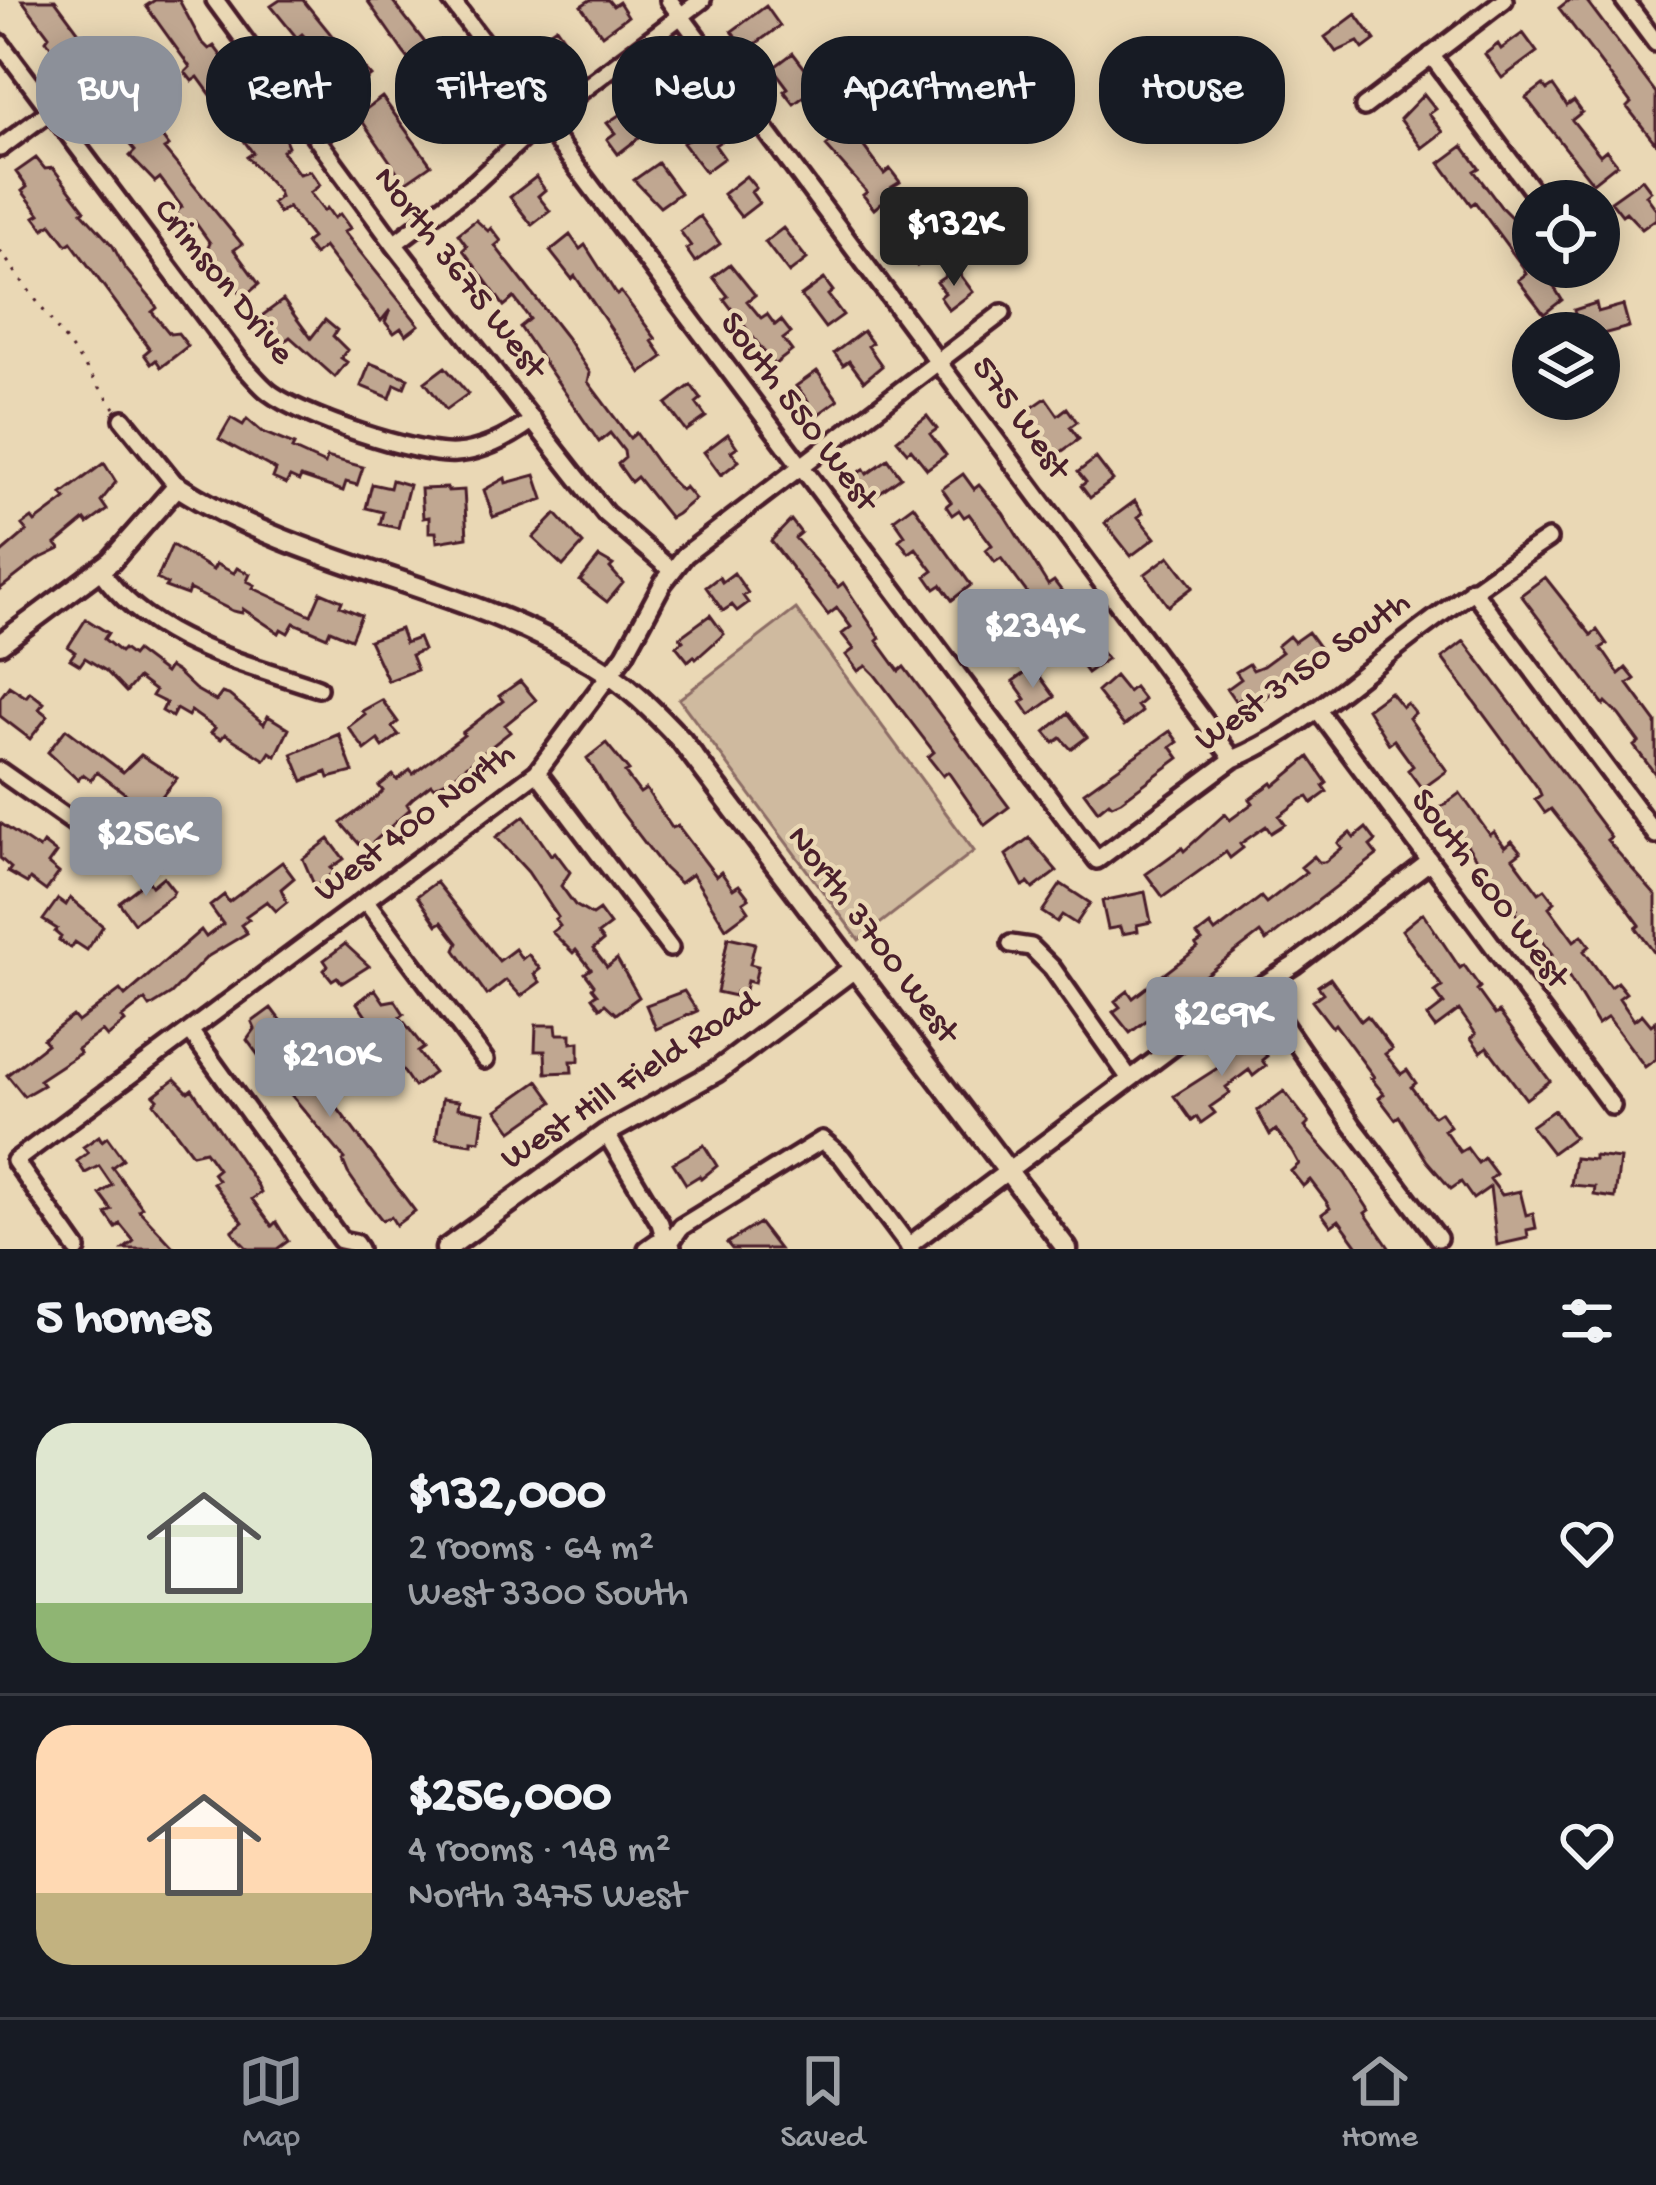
<!DOCTYPE html>
<meta charset="utf-8">
<style>
body{margin:0;font-family:"Gochi Hand",sans-serif;background:#242831;color:#f1f3f6;height:100vh;display:flex;flex-direction:column;font-size:45px;white-space:nowrap}
*{box-sizing:border-box;margin:0}
p{font-size:39px;color:#9ea1a6}
.icon{flex:none;width:66px;height:66px;fill:none;stroke:currentColor;stroke-width:2;stroke-linecap:round;stroke-linejoin:round}
.map{position:relative;height:1249px;overflow:hidden}
.panel{display:flex;flex-direction:column;background:#171b24;flex:1}
.panel>*{flex:none}
.guide{position:absolute;left:36px;top:36px;width:1584px;height:108px;display:flex;gap:24px}
.buttons{position:absolute;left:1512px;top:180px;display:grid;gap:24px}
.buttons a{display:grid;place-items:center;width:108px;height:108px;border-radius:50%;background:#171b24;box-shadow:0 6px 30px #0003;font-size:60px}
.price{position:absolute;translate:-50% -102px;padding:0 27px;border-radius:12px;background:#8c9099;color:#fff;font-size:39px;line-height:78px;filter:drop-shadow(0 3px 6px #0008)}
.price::after{content:'';position:absolute;left:50%;top:72px;width:36px;height:27px;margin-left:-18px;background:inherit;clip-path:polygon(0 0,100% 0,50% 100%)}
.price.on{background:#222;color:#fff}
ul{padding:0;list-style:none}
li{display:flex;align-items:center;gap:36px;height:300px;padding:0 36px}
li+li{border-top:3px solid #363941}
li span{display:grid;place-items:center;flex:none;width:336px;height:240px;border-radius:36px;color:#555}
li>.icon{margin-inline-start:auto}
span .icon{width:144px;height:144px;fill:#fffc;stroke-width:1}
li b{font-size:51px}
h2{display:flex;justify-content:space-between;align-items:center;height:144px;padding:0 36px;font-size:51px}
.chip{padding:0 42px;border-radius:48px;background:#171b24;box-shadow:0 6px 30px #0003;font-size:42px;line-height:108px}
.chip.on{background:#8c9099;color:#fff}
.tabs{display:flex;justify-content:space-around;align-items:center;height:168px;border-top:3px solid #363941;background:#171b24;font-size:33px;color:#9ea1a6}
.tabs a{display:grid;justify-items:center;gap:6px}
.tabs .on{color:#8c9099}
.map>svg:first-child{display:block}
.green{fill:#cfba9f;stroke:#8c6c65;stroke-width:3}
.building{fill:#c0a791;stroke:#4a1f2b;stroke-width:3}
.lines{fill:none;stroke-linecap:round;stroke-linejoin:round}
.minor-casing{stroke:#4a1f2b;stroke-width:24}
.tertiary-casing{stroke:#4a1f2b;stroke-width:27}
.path{stroke:#4a1f2b;stroke-width:3;stroke-dasharray:3 9;stroke-linecap:butt}
.minor{stroke:#ead8b5;stroke-width:15}
.tertiary{stroke:#ead8b5;stroke-width:18}
.labels{text-anchor:middle;dominant-baseline:central;stroke-width:9;stroke-linejoin:round;paint-order:stroke}
.street-label{font-size:36px;fill:#4a1f2b;stroke:#ead8b5}
</style>
<div class="map">
<svg width="1656" height="1249" viewBox="0 0 1656 1249">
<rect width="100%" height="100%" fill="#ead8b5"/>
<filter id="ink" filterUnits="userSpaceOnUse"><feTurbulence type="fractalNoise" baseFrequency=".00833" numOctaves="2"/><feDisplacementMap in="SourceGraphic" scale="24" xChannelSelector="R" yChannelSelector="G"/><feConvolveMatrix kernelMatrix="1 2 1 2 8 2 1 2 1" color-interpolation-filters="sRGB"/></filter>
<g filter="url(#ink)">
<path class="green" d="M796,609L974,851L859,940L679,699Z"/>
<path class="building" d="M22,0H55L92,50L151,116L148,118L169,146L164,149L242,244L234,250L259,284L244,297L207,250L210,243L195,222L188,228L176,212L182,207L160,178L155,182L130,156L135,151L79,83L82,75L63,50L57,55L46,40L49,36Z
M155,0H179L201,41L209,49L214,46L223,58L221,60L285,139L288,146L282,151L299,174L310,171L320,185L310,193L324,211L327,208L334,218L340,214L350,228L344,232L419,325L406,335L401,328L394,333L385,322L390,310L381,321L324,247L314,255L305,243L312,238L288,207L279,213L272,203L280,197L278,191L247,157L253,153L198,77L192,81L185,72L190,67L146,6Z
M280,0H303L342,48L345,46L371,76L343,97L332,82L338,77L318,51L302,34L297,38L271,6Z
M367,0H392L436,57L442,52L489,121L470,134L434,84L431,87L404,53Z
M590,0H608L613,6L619,2L628,16L602,35L581,6Z
M1569,0H1586L1656,93V144L1627,107L1631,103L1559,8Z
M766,6L780,26L746,51L732,31Z
M1356,14L1375,40L1363,49L1358,42L1336,52L1325,37Z
M556,27L573,51L555,63L547,52L542,56L533,43Z
M1523,33L1537,52L1502,78L1485,54L1498,44L1501,49Z
M793,53L806,70L812,66L821,78L814,83L817,87L794,104L784,91L788,88L773,68Z
M674,80L692,104L682,112L678,106L660,119L643,97Z
M1543,85L1547,90L1553,86L1567,106L1574,101L1582,112L1572,120L1600,155L1606,150L1617,164L1593,183L1526,98Z
M1424,94L1436,109L1429,114L1443,132L1422,148L1400,119Z
M382,97L431,165L405,183L358,115Z
M622,113L640,137L618,154L607,139L615,133L607,123Z
M839,113L884,174L890,169L900,182L892,187L896,191L874,209L863,195L867,192L826,146L831,142L820,127Z
M708,124L721,141L715,145L724,158L705,172L683,143Z
M1463,146L1479,168L1474,171L1501,207L1513,219L1516,217L1533,240V267H1542L1562,300L1544,314L1518,280L1526,274L1523,267L1475,202L1471,205L1440,163Z
M36,158L45,169L53,168L85,210L82,212L113,246L124,267L153,301L157,308L152,312L170,334L178,333L188,346L161,367L156,360L151,364L144,354L150,349L71,242L67,245L51,224L44,229L35,217L40,214L22,191L27,187L16,172Z
M658,163L680,193L660,207L634,180Z
M746,176L756,188L751,192L759,203L741,217L723,194Z
M536,177L545,190L538,196L550,211L532,225L510,197Z
M1642,179L1651,191L1646,195L1656,209V219L1642,229L1626,212L1622,215L1611,201Z
M909,209L925,230L931,225L940,238L932,244L937,250L917,266L891,224Z
M700,216L720,244L695,262L686,249L691,246L680,231Z
M476,220L488,231L491,228L501,241L495,246L566,337L590,373L588,382L630,438L636,433L666,475L681,490L685,487L695,499L677,514L670,518L637,477L631,482L618,464L625,458L624,451L610,433L599,442L520,327L530,319L514,298L504,306L463,250L467,246L458,234Z
M783,228L807,259L789,273L765,242Z
M570,235L580,249L585,245L617,295L621,292L656,339L652,341L663,357L641,373L575,276L572,279L550,251Z
M730,264L755,295L747,301L761,318L767,314L775,325L781,320L791,333L783,339L792,351L774,365L724,299L728,296L713,277Z
M956,269L973,292L949,310L940,297L945,293L937,282Z
M824,279L833,291L828,295L843,315L825,328L801,296Z
M283,300L311,338L325,320L337,330L333,336L347,350L341,358L347,362L335,377L290,337L281,344L259,318Z
M1596,303L1598,312L1623,305L1629,327L1599,335L1587,333L1585,324L1578,326L1574,310Z
M863,331L872,343L868,346L882,366L864,381L849,361L843,365L834,353Z
M370,363L408,378L404,388L395,384L390,398L361,386Z
M445,367L468,394L446,410L425,382Z
M817,371L838,400L812,419L802,405L808,401L796,386Z
M691,385L701,399L696,403L706,417L686,431L666,404Z
M1046,398L1058,415L1067,408L1077,422L1070,427L1079,439L1057,455L1023,414Z
M927,416L937,429L930,434L946,455L927,469L911,449L907,452L897,440Z
M231,418L243,425L247,419L262,432L294,445L292,449L325,464L327,457L363,467L357,485L346,482L343,491L301,477L299,481L290,477L286,484L273,478L276,470L219,439Z
M728,434L737,447L731,451L739,461L721,475L704,452Z
M1096,458L1113,480L1090,498L1081,486L1086,482L1078,472Z
M888,459L901,477L868,501L851,478L864,469L867,474Z
M104,463L116,482L101,501L107,510L88,524L85,520L56,544L60,549L37,560L0,589V554L27,531L22,525L32,518L35,522L66,499L62,494Z
M963,474L974,489L979,485L1003,513L1048,585L1054,581L1064,594L1057,600L1074,622L1081,617L1097,638L1093,641L1107,659L1087,673L1001,558L995,562L986,550L992,545L969,514L964,517L959,510L952,515L946,506L951,502L942,489Z
M535,475L543,499L493,517L484,490L505,478L506,483Z
M392,480L409,485L398,528L380,524L383,512L366,508L372,484L390,488Z
M447,488L448,491L464,490L467,537L437,542L436,532H429V517L423,518L421,489Z
M1135,501L1143,513L1138,517L1155,538L1131,556L1105,523Z
M913,505L971,585L952,600L941,585L935,589L926,576L933,571L916,548L909,553L899,540L905,535L894,519Z
M556,514L583,544L563,566L533,538Z
M791,520L801,533L795,538L838,587L843,583L880,638L877,641L899,671L904,667L1009,807L985,825L948,772L943,776L928,757L934,752L875,675L866,666L858,671L846,655L854,649L842,634L851,627L837,608L828,615L771,541Z
M172,545L213,570L216,564L234,573L237,568L250,574L247,581L255,585L253,588L311,615L321,592L342,601L340,606L361,615L351,639L330,630L327,637L294,623L288,633L281,629L279,633L243,609L242,613L233,611L189,589L187,595L165,587L167,584L157,579Z
M1169,556L1193,587L1168,606L1145,574Z
M599,557L613,565L610,568L623,583L607,602L580,581Z
M734,573L748,593L743,596L748,603L737,611L732,605L723,611L706,587L719,577L722,582Z
M1545,577L1591,635L1597,630L1607,644L1601,648L1619,674L1626,668L1635,679L1628,684L1656,722V775L1634,746L1639,742L1619,715L1606,702L1604,705L1521,595Z
M986,610L1007,639L999,645L1004,652L990,662L967,625Z
M710,615L724,634L696,659L694,656L688,661L676,646L683,641L680,637Z
M86,619L108,633L104,639L120,652L123,649L132,656L136,651L165,673L169,667L177,672L195,689L216,701L222,693L229,695L264,724L268,716L289,729L276,756L270,752L265,760L225,734L221,739L211,733L215,728L191,711L188,716L176,709L172,717L162,711L166,703L152,696L155,691L138,678L126,692L106,671L85,658L80,665L70,659L75,652L68,647Z
M400,629L405,643L418,638L423,650L411,655L417,670L388,681L369,640Z
M1308,632L1324,654L1250,709L1243,697L1236,702L1227,689L1241,679L1236,672L1249,664L1253,670L1263,666L1282,652L1277,646L1289,636L1294,642Z
M1464,641L1611,837L1607,840L1656,896V955L1636,928L1640,925L1600,871L1551,809L1545,813L1535,799L1541,795L1538,788L1442,658Z
M1033,667L1055,697L1030,715L1021,702L1026,699L1013,681Z
M1115,676L1128,692L1134,687L1144,700L1137,706L1142,712L1124,726L1097,692Z
M520,681L536,700L505,725L510,732L450,779L434,787L431,784L413,798L407,804L410,809L368,847L363,841L359,844L341,823L378,796L383,791L379,786L393,775L397,780L410,770L413,774L464,735L462,733L503,701L499,696Z
M9,686L26,697L30,692L44,703L39,709L48,716L30,739L0,716V698Z
M1390,692L1402,707L1407,703L1415,713L1409,718L1447,771L1422,789L1408,770L1413,766L1394,740L1389,744L1367,709Z
M382,700L398,722L392,727L399,735L383,747L378,740L365,750L348,727L365,714L362,711Z
M1068,713L1087,737L1071,749L1061,738L1054,743L1045,732Z
M66,729L123,772L141,755L177,778L153,807H143L97,772L91,780L83,774L78,780L48,752Z
M1170,731L1178,742L1171,747L1179,758L1121,801L1112,805L1109,802L1098,811L1084,792Z
M339,734L353,772L329,778L327,772L303,781L292,754Z
M606,743L629,771L625,773L640,793L646,789L672,828L678,826L716,876L721,872L733,889L739,885L749,898L743,902L749,911L726,928L692,874L680,883L664,868L618,808L587,758Z
M1309,757L1327,783L1323,786L1327,792L1312,803L1308,797L1302,799L1279,816L1285,824L1271,833L1266,826L1240,844L1243,848L1230,858L1226,852L1163,897L1146,874L1182,848L1184,851L1225,814L1230,820L1253,803L1250,799L1272,783L1274,786Z
M1460,793L1490,835L1494,832L1505,847L1512,841L1521,852L1513,858L1539,893L1545,889L1555,902L1549,907L1574,941L1582,935L1590,946L1584,951L1610,987L1617,982L1626,993L1619,998L1634,1020L1642,1014L1651,1025L1656,1021V1059L1645,1067L1608,1017L1598,1024L1567,974L1563,977L1548,957L1552,954L1532,927L1528,930L1514,911L1517,909L1496,880L1492,883L1460,834L1458,836L1438,809Z
M165,816H194V822H204V828H213V843H204L201,867H177L190,857H165Z
M524,816L551,855L555,852L570,872L561,886L575,905L592,915L599,910L610,925L598,934L603,941L593,949L607,967L617,959L639,997L616,1014L605,1004L600,1008L592,997L597,994L592,988L594,985L585,973L591,969L576,950L573,953L552,932L560,926L555,919L558,917L528,872L496,837Z
M0,823L39,849L43,843L56,853L48,864L59,873L46,891L30,879L27,883L8,872L11,868L0,858Z
M1366,828L1376,841L1370,846L1377,855L1266,941L1260,933L1130,1033L1113,1012L1120,1007L1115,1001L1128,991L1133,998L1198,948L1196,945L1202,941L1197,935L1210,925L1215,932L1261,897L1266,903L1306,872L1301,867L1314,856L1319,862H1325L1342,848L1338,843L1350,833L1354,838Z
M1029,838L1057,871L1033,889L1028,883L1023,886L1006,855Z
M329,839L344,859L331,868L335,872L315,887L303,859Z
M282,862L294,878L281,889L287,902L276,911L267,901L246,916L249,919L241,925L247,933L207,957L171,994L150,1007L145,1000L122,1018L125,1022L107,1037L102,1031L77,1049L80,1053L39,1080L43,1085L24,1096L7,1075L47,1044L43,1039L73,1016L78,1022L120,990L125,996L201,930L206,937L223,924L210,906L224,895L229,902Z
M163,877L174,891L172,895L134,923L119,902L148,880L152,886Z
M436,882L499,961L515,949L522,959L528,954L540,969L534,974L540,982L521,996L506,980L487,995L455,950L458,943L442,922L437,925L417,896Z
M1061,884L1090,903L1076,924L1062,915L1057,922L1042,912Z
M1145,892L1151,922L1137,925L1138,931L1122,934L1120,927L1108,929L1102,901Z
M70,898L103,926L87,950L75,942L71,948L59,940L61,937L55,932L57,929L43,920L58,899L66,905Z
M1423,913L1460,968L1464,965L1480,987L1477,990L1495,1015L1499,1012L1550,1081L1526,1099L1487,1047L1481,1052L1471,1038L1476,1034L1459,1010L1435,1028L1427,1017L1444,1004L1435,992L1442,987L1402,930Z
M728,937L755,943L750,964L758,966L754,983L747,981L744,994L736,992L735,996L717,992Z
M345,944L369,966L342,983L337,977L332,980L324,970L328,966L324,960Z
M1330,978L1361,1021L1367,1016L1392,1049L1385,1054L1401,1074L1407,1070L1416,1083L1411,1087L1428,1110L1434,1116L1440,1112L1450,1126L1444,1130L1460,1152L1467,1148L1478,1163L1484,1158L1496,1174L1490,1179L1502,1195L1520,1191L1526,1215L1533,1213L1536,1228L1527,1230L1528,1238L1497,1245L1490,1187L1473,1199L1461,1182L1451,1189L1427,1161L1399,1116L1395,1119L1379,1098L1384,1094L1371,1078L1374,1077L1335,1024L1332,1027L1312,1001L1323,993L1318,986Z
M375,989L384,1002L395,1000L404,1014L400,1017L424,1048L418,1052L434,1073L414,1087L357,1003Z
M684,991L697,1011L656,1029L646,1005Z
M271,1008L289,1032L283,1036L415,1211L396,1225L391,1217L382,1220L368,1202L348,1173L343,1161L345,1159L283,1085L286,1082L279,1072L282,1070L266,1049L258,1055L247,1040L255,1029L252,1022Z
M536,1025H556L557,1034H571V1043L579,1042V1061H571L572,1072L546,1073L545,1051H535Z
M1251,1034L1267,1056L1262,1060L1266,1066L1253,1076L1249,1070L1226,1087L1230,1093L1210,1107L1215,1113L1201,1123L1197,1117L1192,1121L1174,1096L1224,1064L1219,1058Z
M175,1079L188,1092L192,1089L258,1186L261,1193L252,1199L272,1226L276,1222L288,1241L277,1249H248L239,1240L232,1231L243,1222L213,1183L218,1180L213,1173L218,1169L205,1151L192,1154L154,1103L158,1099L154,1095Z
M538,1081L553,1102L512,1131L497,1110Z
M1284,1091L1309,1123L1305,1127L1345,1173L1369,1210L1365,1213L1390,1249H1360L1339,1220L1331,1226L1322,1214L1330,1208L1326,1201L1310,1180L1303,1186L1291,1171L1299,1164L1292,1151L1276,1130L1270,1135L1257,1111Z
M442,1099L459,1101L458,1108L484,1113L480,1141L472,1140V1144L436,1139Z
M1554,1110L1574,1137L1552,1153L1531,1126Z
M99,1136L102,1141L107,1137L123,1159L112,1167L142,1207L139,1210L175,1249H124L134,1241L120,1224L116,1228L106,1214L112,1210L100,1194L112,1185L99,1166L85,1173L77,1161L88,1153L83,1147Z
M704,1145L717,1166L701,1179L699,1176L686,1184L673,1163Z
M1594,1156L1620,1159L1615,1198L1594,1195L1595,1187L1571,1185L1575,1158L1594,1160Z
M759,1223L779,1249H732L727,1243Z"/>
<g class="lines">
<defs>
<path id="minor" d="M215,0L394,244L605,513L671,570
M451,0L1097,860L1233,759C1288,737 1334,696 1381,660C1435,617 1490,577 1548,539
M669,0L1233,759
M1624,0L1656,43
M0,43L242,365C251,373 259,384 269,392C300,416 418,456 456,453C485,451 510,437 533,420
M1431,55L1540,201
M1364,107L1504,0
M0,148L50,111
M394,244L476,182L541,121L702,0
M123,419L177,486
M100,570C150,642 239,661 318,688
M1472,589L1656,835
M1317,709L1612,1106
M0,771L104,844
M537,772L670,948
M365,900L485,1060
M1011,944L1031,947L1052,968L1130,1079
M1258,987L1353,1126L1438,1238
M190,1031L341,1240L355,1243L359,1249
M606,1133L660,1223L667,1247H672
M908,1246L1217,1014L1294,965L1429,862
M77,1249L15,1161L537,772L625,654L663,583L685,555L1002,313
M647,1249L657,1242L667,1247L681,1227L822,1140L842,1157L911,1249"/>
<path id="tertiary" d="M0,644L111,561L177,486C304,568 463,584 592,663C626,683 655,712 682,741L1067,1249
M446,1249L606,1133L716,1072L853,969"/>
</defs>
<use href="#minor" class="minor-casing"/>
<use href="#tertiary" class="tertiary-casing"/>
<path class="path" d="M0,251L115,408"/>
<use href="#minor" class="minor"/>
<use href="#tertiary" class="tertiary"/>
</g>
</g>
<g class="labels">
<g class="street-label">
<text transform="translate(458 274) rotate(52)">North 3675 West</text>
<text transform="translate(222 283) rotate(51)">Crimson Drive</text>
<text transform="translate(797 413) rotate(53)">South 550 West</text>
<text transform="translate(1019 419) rotate(54)">575 West</text>
<text transform="translate(1304 673) rotate(-35)">West 3150 South</text>
<text transform="translate(416 824) rotate(-37)">West 400 North</text>
<text transform="translate(1488 890) rotate(53)">South 600 West</text>
<text transform="translate(871 936) rotate(53)">North 3700 West</text>
<text transform="translate(631 1082) rotate(-33)">West Hill Field Road</text>
</g>
</g>
</svg>
<div class="buttons">
<a><svg class="icon" aria-label="locate" viewBox="0 0 24 24"><circle cx="12" cy="12" r="6"/><path d="M12 2v4M12 18v4M2 12h4M18 12h4"/></svg></a>
<a><svg class="icon" aria-label="layers" viewBox="0 0 24 24"><path d="M12 4l9 5-9 5-9-5zM3 14l9 5 9-5"/></svg></a>
</div>
<b class="price on" style="left:954px;top:289px">$132K</b>
<b class="price" style="left:1033px;top:691px">$234K</b>
<b class="price" style="left:146px;top:899px">$256K</b>
<b class="price" style="left:1222px;top:1079px">$269K</b>
<b class="price" style="left:330px;top:1120px">$210K</b>
<div class="guide">
<a class="chip on">Buy</a>
<a class="chip">Rent</a>
<a class="chip">Filters</a>
<a class="chip">New</a>
<a class="chip">Apartment</a>
<a class="chip">House</a>
</div>
</div>
<section class="panel">
<h2>5 homes<svg class="icon" aria-label="filters" viewBox="0 0 24 24"><path d="M4 7h16M4 17h16"/><circle cx="9" cy="7" r="2"/><circle cx="15" cy="17" r="2"/></svg></h2>
<ul>
<li><span style="background:linear-gradient(#dfe7d0 75%,#8fb573 0)"><svg class="icon" aria-label="home" viewBox="0 0 24 24"><path d="M3 11l9-7 9 7M6 9v11h12V9"/></svg></span><div><b>$132,000</b><p>2 rooms · 64 m²</p><p>West 3300 South</p></div><svg class="icon" aria-label="heart" viewBox="0 0 24 24"><path d="M12 20l-8-8c-3-5 5-10 8-4 3-6 11-1 8 4z"/></svg></li>
<li><span style="background:linear-gradient(#ffd9b3 70%,#c2b280 0)"><svg class="icon" aria-label="home" viewBox="0 0 24 24"><path d="M3 11l9-7 9 7M6 9v11h12V9"/></svg></span><div><b>$256,000</b><p>4 rooms · 148 m²</p><p>North 3475 West</p></div><svg class="icon" aria-label="heart" viewBox="0 0 24 24"><path d="M12 20l-8-8c-3-5 5-10 8-4 3-6 11-1 8 4z"/></svg></li>
</ul>
</section>
<nav class="tabs">
<a class="on"><svg class="icon" aria-label="map" viewBox="0 0 24 24"><path d="M3 6l6-2 6 2 6-2v14l-6 2-6-2-6 2zM9 4v14M15 6v14"/></svg>Map</a>
<a><svg class="icon" aria-label="saved" viewBox="0 0 24 24"><path d="M7 4h10v16l-5-4-5 4z"/></svg>Saved</a>
<a><svg class="icon" aria-label="home" viewBox="0 0 24 24"><path d="M3 11l9-7 9 7M6 9v11h12V9"/></svg>Home</a>
</nav>
